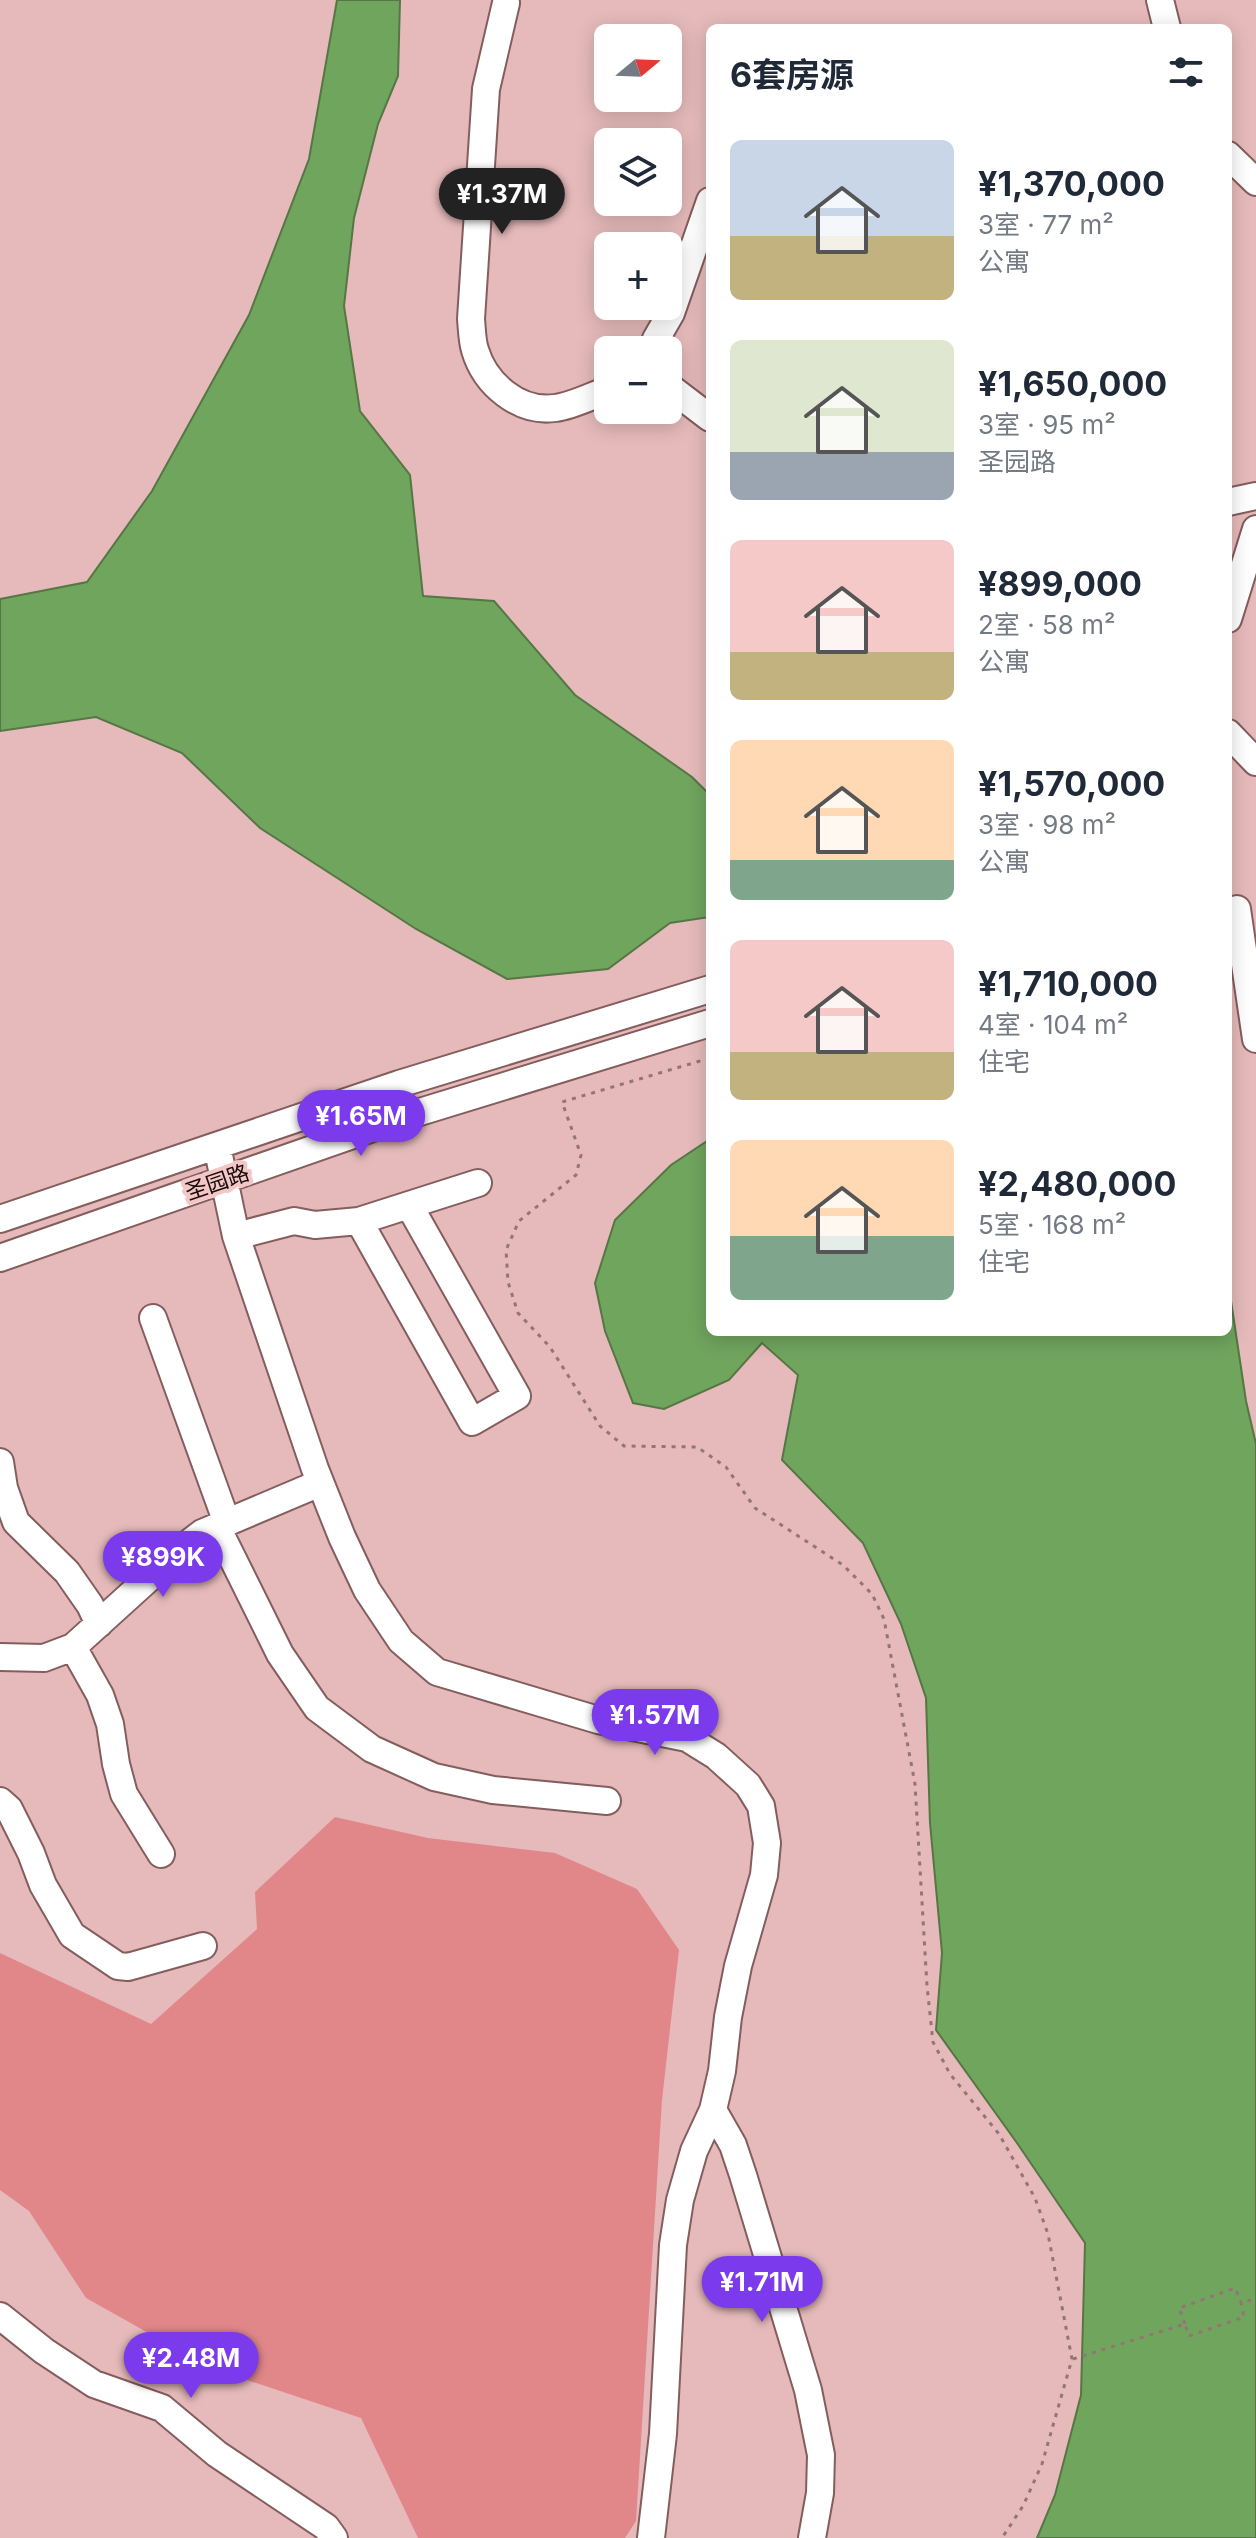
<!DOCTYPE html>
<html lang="zh">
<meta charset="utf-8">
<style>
body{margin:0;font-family:Inter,"Noto Sans SC",sans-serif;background:#f6f6f7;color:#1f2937;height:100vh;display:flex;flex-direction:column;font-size:30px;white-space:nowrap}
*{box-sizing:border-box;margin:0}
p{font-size:26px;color:#747a83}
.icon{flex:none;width:44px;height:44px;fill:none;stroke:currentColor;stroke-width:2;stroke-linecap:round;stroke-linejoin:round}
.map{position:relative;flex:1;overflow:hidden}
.side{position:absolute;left:706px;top:24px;width:526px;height:1312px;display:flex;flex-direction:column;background:#fff;border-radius:12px;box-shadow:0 4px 20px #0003}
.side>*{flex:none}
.needle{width:52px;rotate:71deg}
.tools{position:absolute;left:594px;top:24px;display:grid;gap:16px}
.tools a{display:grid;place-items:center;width:88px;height:88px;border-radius:12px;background:#fff;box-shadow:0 4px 20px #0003;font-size:40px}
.price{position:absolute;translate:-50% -68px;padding:0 18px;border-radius:28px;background:#7c3aed;color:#fff;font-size:26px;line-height:52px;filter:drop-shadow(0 2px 4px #0008)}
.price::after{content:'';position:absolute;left:50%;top:48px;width:24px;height:18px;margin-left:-12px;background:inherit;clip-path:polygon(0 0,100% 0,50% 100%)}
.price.current{background:#222;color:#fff}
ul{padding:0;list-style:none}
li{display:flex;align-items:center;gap:24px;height:200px;padding:0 24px}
li span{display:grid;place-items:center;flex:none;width:224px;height:160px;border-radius:12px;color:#555}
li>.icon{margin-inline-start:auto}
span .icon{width:96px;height:96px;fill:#fffc;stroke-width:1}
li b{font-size:34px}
h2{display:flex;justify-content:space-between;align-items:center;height:96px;padding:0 24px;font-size:34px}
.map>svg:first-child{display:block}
.green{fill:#e1878a}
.water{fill:#70a55e;stroke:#567645;stroke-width:2}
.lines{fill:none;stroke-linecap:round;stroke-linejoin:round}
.minor-casing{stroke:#845d5d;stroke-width:30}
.path{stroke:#947474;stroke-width:3;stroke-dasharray:4 6;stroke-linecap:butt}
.minor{stroke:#fff;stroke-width:26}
.labels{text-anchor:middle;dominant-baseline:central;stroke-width:8;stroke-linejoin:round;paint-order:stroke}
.street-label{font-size:22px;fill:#180a0a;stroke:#f4c7c7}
</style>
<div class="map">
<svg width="1256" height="2538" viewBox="0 0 1256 2538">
<rect width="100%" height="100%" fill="#e6baba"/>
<path class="green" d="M335,1817L428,1838L555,1853L637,1889L679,1950L662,2100L636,2521L625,2538H418L361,2418L211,2368L86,2298L29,2211L0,2190V1953L151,2024L257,1929L255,1892Z"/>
<path class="water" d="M337,0H400L398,76L378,124L354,218L344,306L360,411L410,475L423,596L494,601L575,695L692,777L710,795V917L670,923L608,969L507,979L416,929L260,828L182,753L96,717L0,731V599L87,582L152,491L249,315L309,159Z
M710,1139V1332H1228V1281L1246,1401L1256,1444V2538H1037L1055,2495L1081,2395L1085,2243L1017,2143L936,2030L942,1953L930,1823L926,1698L901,1624L863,1543L782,1460L798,1375L762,1343L729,1380L664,1409L633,1403L605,1331L595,1283L615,1220L671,1165Z"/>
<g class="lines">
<defs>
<path id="minor" d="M1160,0L1167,28
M506,3L486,89L471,319C472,329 472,341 475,350C485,384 519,413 555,408C572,406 591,396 608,390
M1228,155L1256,182
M652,350L656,339L671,313L710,201
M668,386L710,418
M1228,502L1256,496
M1228,619L1256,529
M1228,733L1256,762
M1237,909L1256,1039
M217,1146L236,1236L315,1469L342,1537L367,1590L401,1641L437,1672L598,1720L687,1738L716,1756L748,1785L761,1806L767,1843L764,1875L738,1966L728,2017L722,2071L713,2110L694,2151L680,2200L673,2245L663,2434L651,2538
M409,1205L478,1183
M0,1219L399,1084L710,989
M236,1236L294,1221L315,1225L359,1221L472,1422L517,1396L409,1205L359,1221
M0,1258L410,1115L710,1023
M153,1318L227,1523
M0,1462L4,1488L16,1522L67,1572L90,1605L99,1624
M217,1527L280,1654L317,1708L372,1749L434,1777L493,1790L607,1801
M73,1647L100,1695L110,1724L116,1764L124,1794L161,1854
M0,1657L44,1658L73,1647L180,1550L202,1533L320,1483
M0,1801L9,1809L31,1853L43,1885L72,1935L118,1966L128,1967L203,1946
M713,2110L733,2145L743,2175L808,2390L821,2455L820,2493L812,2538
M0,2316L44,2351L94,2384L162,2408L217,2454L326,2527L334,2538"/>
</defs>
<use href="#minor" class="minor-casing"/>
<path class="path" d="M710,1058L562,1102L581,1155L576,1175L519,1221L506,1250L508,1282L518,1313L550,1347L600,1426L624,1446L697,1447L726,1467L755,1508L843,1565L872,1594L884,1619L915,1784L927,1986L933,2042L950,2074L999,2134L1035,2198L1048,2234L1072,2359L1042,2464L1023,2506L1002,2538
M1185,2324L1179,2308L1235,2288L1241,2302
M1073,2359L1185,2324L1189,2336L1244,2317L1241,2302L1256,2299"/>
<use href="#minor" class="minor"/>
</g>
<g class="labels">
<g class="street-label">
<text transform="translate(217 1182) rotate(-19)">圣园路</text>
</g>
</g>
</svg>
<div class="tools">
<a><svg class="needle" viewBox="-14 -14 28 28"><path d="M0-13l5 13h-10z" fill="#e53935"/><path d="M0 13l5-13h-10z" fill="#747a83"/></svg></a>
<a><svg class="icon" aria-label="layers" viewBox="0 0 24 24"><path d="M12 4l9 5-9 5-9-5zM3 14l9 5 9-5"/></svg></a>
<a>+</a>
<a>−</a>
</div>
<b class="price current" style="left:502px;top:236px">¥1.37M</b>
<b class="price" style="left:361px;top:1158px">¥1.65M</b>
<b class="price" style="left:163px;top:1599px">¥899K</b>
<b class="price" style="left:655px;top:1757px">¥1.57M</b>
<b class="price" style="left:762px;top:2324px">¥1.71M</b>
<b class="price" style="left:191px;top:2400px">¥2.48M</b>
<section class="side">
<h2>6套房源<svg class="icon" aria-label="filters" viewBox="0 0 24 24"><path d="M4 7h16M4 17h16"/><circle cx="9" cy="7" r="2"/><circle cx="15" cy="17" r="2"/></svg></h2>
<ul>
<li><span style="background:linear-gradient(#c9d6e8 60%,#c2b280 0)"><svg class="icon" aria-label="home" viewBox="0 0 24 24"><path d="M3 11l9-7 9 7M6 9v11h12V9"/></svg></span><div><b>¥1,370,000</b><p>3室 · 77 m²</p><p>公寓</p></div></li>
<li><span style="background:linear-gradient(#dfe7d0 70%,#9aa5b1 0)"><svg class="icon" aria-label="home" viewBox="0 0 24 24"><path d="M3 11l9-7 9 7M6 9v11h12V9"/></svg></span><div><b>¥1,650,000</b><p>3室 · 95 m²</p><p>圣园路</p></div></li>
<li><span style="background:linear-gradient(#f6c9c9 70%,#c2b280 0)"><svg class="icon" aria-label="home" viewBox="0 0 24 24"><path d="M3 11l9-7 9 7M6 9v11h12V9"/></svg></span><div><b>¥899,000</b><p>2室 · 58 m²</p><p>公寓</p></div></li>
<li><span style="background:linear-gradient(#ffd9b3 75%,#7fa58c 0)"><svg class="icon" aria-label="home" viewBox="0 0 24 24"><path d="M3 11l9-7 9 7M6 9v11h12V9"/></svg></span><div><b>¥1,570,000</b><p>3室 · 98 m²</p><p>公寓</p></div></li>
<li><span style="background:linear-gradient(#f6c9c9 70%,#c2b280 0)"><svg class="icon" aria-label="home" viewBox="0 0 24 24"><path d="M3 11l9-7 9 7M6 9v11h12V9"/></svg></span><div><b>¥1,710,000</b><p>4室 · 104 m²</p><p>住宅</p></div></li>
<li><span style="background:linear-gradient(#ffd9b3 60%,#7fa58c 0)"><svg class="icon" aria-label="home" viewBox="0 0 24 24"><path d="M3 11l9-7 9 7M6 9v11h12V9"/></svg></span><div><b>¥2,480,000</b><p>5室 · 168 m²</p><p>住宅</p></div></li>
</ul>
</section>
</div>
